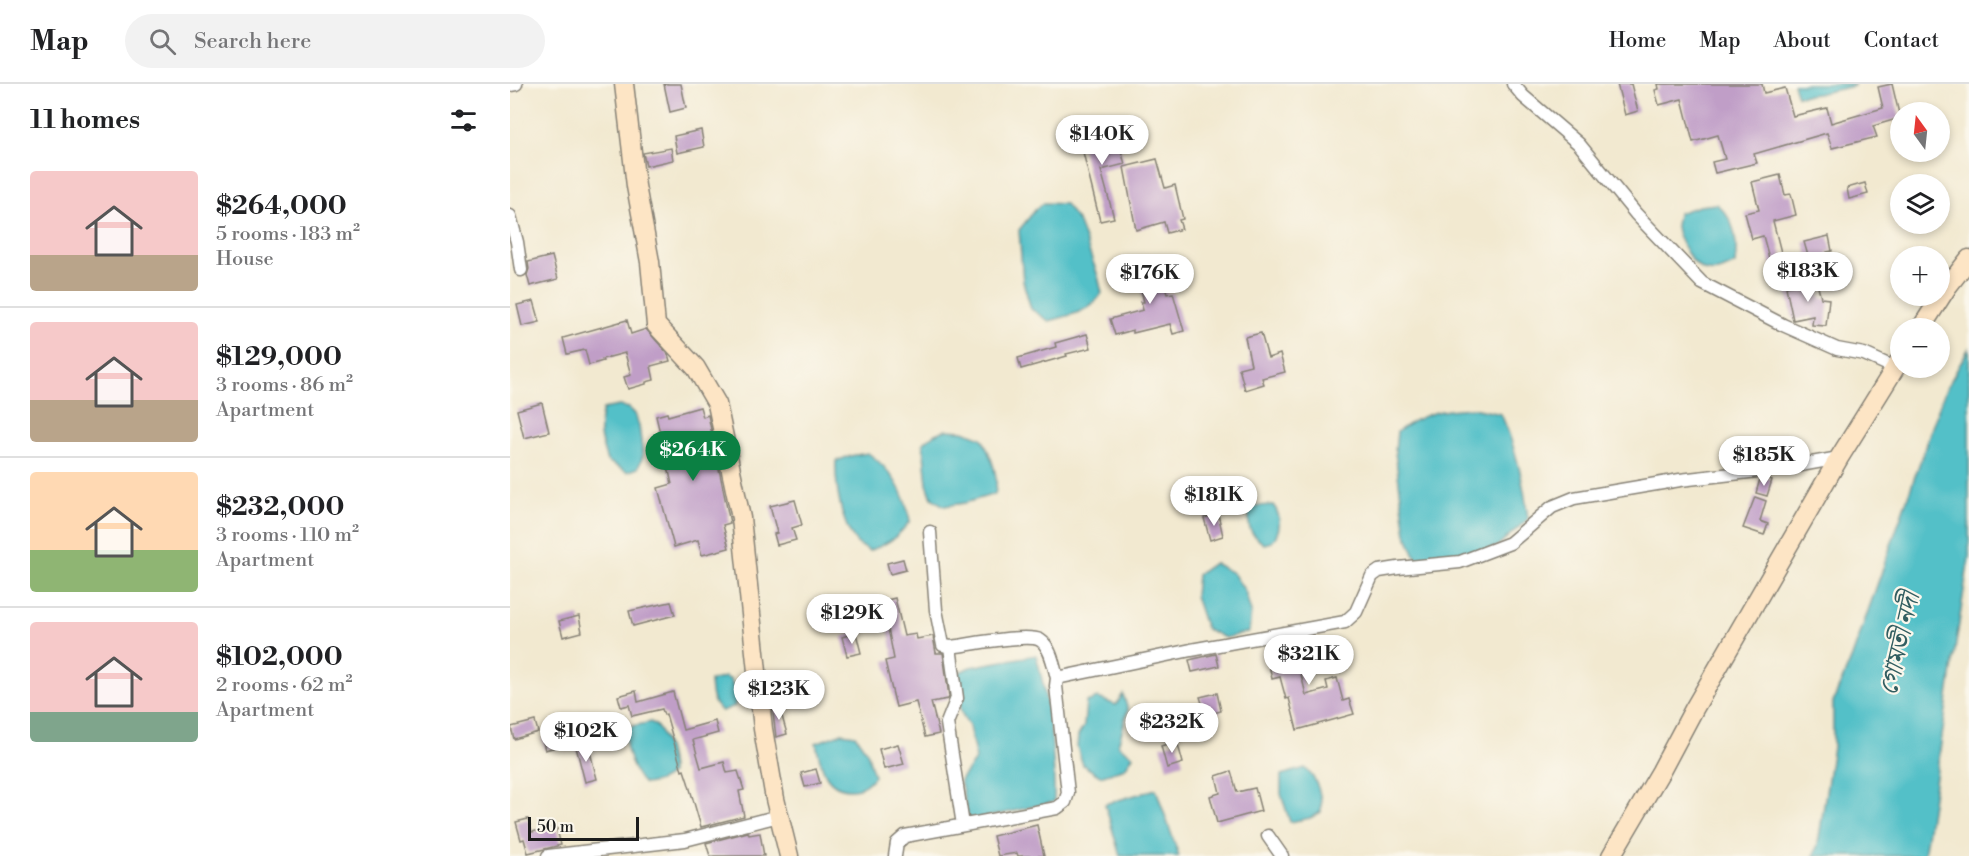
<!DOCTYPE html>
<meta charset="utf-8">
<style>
body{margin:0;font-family:"Libre Bodoni","Noto Serif Bengali",serif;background:#f2f2f2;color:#202124;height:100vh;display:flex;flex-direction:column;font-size:22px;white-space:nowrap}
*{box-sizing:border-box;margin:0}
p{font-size:20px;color:#757577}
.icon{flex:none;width:33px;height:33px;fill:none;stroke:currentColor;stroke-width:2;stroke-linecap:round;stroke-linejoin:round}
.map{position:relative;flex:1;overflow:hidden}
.details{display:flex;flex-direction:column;background:#fff;width:510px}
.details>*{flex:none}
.needle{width:39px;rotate:345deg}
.controls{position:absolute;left:1380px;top:18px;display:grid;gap:12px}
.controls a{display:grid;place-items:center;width:60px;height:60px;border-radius:50%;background:#fff;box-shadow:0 3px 9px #0003;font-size:30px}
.scale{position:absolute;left:18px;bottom:15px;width:111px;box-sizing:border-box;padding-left:6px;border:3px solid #1c1c1c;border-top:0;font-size:16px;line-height:21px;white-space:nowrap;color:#1c1c1c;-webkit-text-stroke:4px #fbf7ec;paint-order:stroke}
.price{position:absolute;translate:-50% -51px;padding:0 14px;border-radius:21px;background:#fff;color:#222;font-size:20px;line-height:39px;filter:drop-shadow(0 2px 3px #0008)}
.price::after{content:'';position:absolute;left:50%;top:36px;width:18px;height:14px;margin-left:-9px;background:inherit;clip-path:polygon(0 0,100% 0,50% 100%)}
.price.current{background:#0b8043;color:#fff}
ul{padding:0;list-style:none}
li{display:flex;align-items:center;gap:18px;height:150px;padding:0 30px}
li+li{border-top:2px solid #e0e0e0}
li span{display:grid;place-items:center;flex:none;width:168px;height:120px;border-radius:6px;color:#555}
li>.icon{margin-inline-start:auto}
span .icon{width:72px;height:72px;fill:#fffc;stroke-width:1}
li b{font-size:26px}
h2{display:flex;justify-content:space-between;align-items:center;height:72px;padding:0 30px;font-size:26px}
header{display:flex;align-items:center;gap:36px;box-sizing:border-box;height:84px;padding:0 30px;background:#fff;border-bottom:2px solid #e0e0e0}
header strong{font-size:28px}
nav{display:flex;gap:33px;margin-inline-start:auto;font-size:21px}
.search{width:420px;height:54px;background:#f2f2f2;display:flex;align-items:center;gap:15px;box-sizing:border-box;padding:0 21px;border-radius:33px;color:#757577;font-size:22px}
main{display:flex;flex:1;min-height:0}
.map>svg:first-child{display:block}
.water{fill:#52c0c8;stroke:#376e72;stroke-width:1.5}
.building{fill:#c09ec7}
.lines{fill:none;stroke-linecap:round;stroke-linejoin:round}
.street-casing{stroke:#878276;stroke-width:15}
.secondary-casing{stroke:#878276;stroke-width:21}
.street{stroke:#fff;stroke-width:12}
.secondary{stroke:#fde5c5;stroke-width:18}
.labels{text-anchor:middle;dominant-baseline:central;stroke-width:4.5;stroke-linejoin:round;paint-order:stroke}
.water-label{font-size:26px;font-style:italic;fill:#325e61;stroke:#fbf7ec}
</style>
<header>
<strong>Map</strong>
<div class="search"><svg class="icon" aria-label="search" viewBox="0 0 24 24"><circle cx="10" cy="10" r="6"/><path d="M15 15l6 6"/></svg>Search here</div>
<nav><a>Home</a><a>Map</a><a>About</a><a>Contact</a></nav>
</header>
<main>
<section class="details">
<h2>11 homes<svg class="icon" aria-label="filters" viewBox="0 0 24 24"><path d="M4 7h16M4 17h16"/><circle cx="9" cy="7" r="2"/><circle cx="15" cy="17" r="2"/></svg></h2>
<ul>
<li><span style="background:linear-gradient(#f6c9c9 70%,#b9a48a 0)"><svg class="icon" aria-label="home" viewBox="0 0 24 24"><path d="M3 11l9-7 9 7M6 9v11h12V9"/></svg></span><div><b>$264,000</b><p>5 rooms · 183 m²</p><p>House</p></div></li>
<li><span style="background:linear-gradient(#f6c9c9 65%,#b9a48a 0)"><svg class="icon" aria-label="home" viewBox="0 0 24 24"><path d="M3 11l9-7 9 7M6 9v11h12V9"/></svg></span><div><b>$129,000</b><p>3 rooms · 86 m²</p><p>Apartment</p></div></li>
<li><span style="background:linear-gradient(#ffd9b3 65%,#8fb573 0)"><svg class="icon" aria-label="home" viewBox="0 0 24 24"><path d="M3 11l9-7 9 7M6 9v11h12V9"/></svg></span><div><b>$232,000</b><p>3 rooms · 110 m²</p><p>Apartment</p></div></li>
<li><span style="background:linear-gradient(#f6c9c9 75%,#7fa58c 0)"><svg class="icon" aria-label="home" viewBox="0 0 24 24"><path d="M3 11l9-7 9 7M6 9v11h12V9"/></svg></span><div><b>$102,000</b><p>2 rooms · 62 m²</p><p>Apartment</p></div></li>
</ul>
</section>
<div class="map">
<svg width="1459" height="772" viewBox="0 0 1459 772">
<rect width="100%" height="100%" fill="#fbf7ec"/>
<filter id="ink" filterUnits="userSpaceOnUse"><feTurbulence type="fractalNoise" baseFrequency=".0167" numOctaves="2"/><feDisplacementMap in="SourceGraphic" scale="12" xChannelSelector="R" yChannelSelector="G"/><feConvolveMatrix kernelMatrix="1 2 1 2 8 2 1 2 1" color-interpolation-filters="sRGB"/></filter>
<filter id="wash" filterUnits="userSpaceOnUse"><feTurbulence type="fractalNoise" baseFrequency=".008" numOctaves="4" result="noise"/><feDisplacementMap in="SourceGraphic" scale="24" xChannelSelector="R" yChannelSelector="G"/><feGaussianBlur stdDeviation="1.35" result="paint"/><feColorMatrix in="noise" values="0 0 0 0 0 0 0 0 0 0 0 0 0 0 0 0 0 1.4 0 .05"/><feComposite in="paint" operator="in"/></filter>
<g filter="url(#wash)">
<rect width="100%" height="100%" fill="#f2e9d0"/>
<path class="water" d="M1283,0H1344V2L1307,10L1287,12Z
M534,119L555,120L569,139L588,192L592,209C579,229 560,231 539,237L521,225L513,197L509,146L526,125Z
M1206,120C1225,134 1228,157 1225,180C1216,184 1209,189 1198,187C1184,186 1168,156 1166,143C1166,139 1168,133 1168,129L1189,122Z
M1459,264V473L1414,772H1304L1308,760L1323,663V618L1342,573L1434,309Z
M109,322L119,324L125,330L129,342L133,372L128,384L117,388L97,377C90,355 87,348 93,325Z
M962,324L991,330C1006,364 1014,398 1018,435L986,463L944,475L907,476L896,450L885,368L887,348C914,328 929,326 962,324Z
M436,346L453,347L472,354C480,371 490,392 485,410L455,419L434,422L422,414L417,400L413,359L425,350Z
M358,369C382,386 395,408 400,437C387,454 379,459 359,467C356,464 350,462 347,459C331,441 325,400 326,377L340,372Z
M763,421C772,432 771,447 762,458L754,460C738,448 738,444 739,425L746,422Z
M704,479L723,489L735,507L741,528L739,548L715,554L696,545L685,512L687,491Z
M526,571C539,619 545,668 544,718L459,737L450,696L466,675L459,642L451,628L446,590L460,583Z
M215,593L221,596L226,613L225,622L212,627C201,620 201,609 200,597Z
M613,610L618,626L608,661L623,672L615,684L590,692L573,681L567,663L568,652L574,642L576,618L588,614L606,621Z
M141,638C154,645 161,674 161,689C153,697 145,699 134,700C123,690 113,661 116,646L123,642Z
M332,649L345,651L357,668L364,692C357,701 351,705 340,705C314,704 311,681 306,659Z
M795,684C808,696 812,711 811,728L800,734L780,738L771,710V691Z
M646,705L669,772H610L595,720Z"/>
<g id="blocks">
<path class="building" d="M154,0H171L176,24L160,28Z
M1107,0H1121L1128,27L1115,31Z
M1148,0H1252L1254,9L1275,4L1283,32L1317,24L1321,39L1373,24L1368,3L1382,0L1390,34L1363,42L1367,53L1322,64L1317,49L1244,70L1247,79L1205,89L1202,78L1215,75L1208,51L1183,58L1172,15L1149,21L1145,6L1149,5Z
M603,40L615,80L591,86L604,134L590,137L571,60L588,56L585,45Z
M191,46L194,63L167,69L164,52Z
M161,64L163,76L136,82L133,69Z
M647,75L655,104L665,101L673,135L669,136L672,145L657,149L654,138L626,146L614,83Z
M1270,91L1275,111L1281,110L1286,131L1263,137L1278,196L1266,200L1253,152L1242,155L1235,129L1249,126L1242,98Z
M1355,99L1358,110L1339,115L1337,104Z
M1319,152L1322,167L1317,168L1321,184L1303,189L1294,158Z
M42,172L48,195L20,202L17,191L19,185L18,178Z
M639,172L644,192L652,190L657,210L663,209L674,247L663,250L660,240L623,249V246L605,251L600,235L633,226L631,218H634L624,177Z
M1306,196L1311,214L1319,215L1316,242L1302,241L1303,232L1283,236L1276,203Z
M24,217L30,238L12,242L7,221Z
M117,236L121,250L136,245L158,270L160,277L141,282L144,296L136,298V300L118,305L114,293L121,291L115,269L92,275L93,277L79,281L75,266L57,270L53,254Z
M751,249L758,274L770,270L775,288L752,294L754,300L735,306L729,284L741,281L735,253Z
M577,250L581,264L556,270L557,272L511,285L508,274L546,263L545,259Z
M32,319L39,348L14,354L7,326Z
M190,323L193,333L198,331L220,439L213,441L219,464L192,471L188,456L164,463L148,404L162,400L146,332L157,329L158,332Z
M1257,394L1262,396L1257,412L1246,409L1250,395Z
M726,410L728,422L700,427L697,414Z
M1245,413L1256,417L1250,437L1258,440L1254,451L1233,444Z
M285,416L292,441L282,444L286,456L267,461L264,450L267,449L260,422Z
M708,430L713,452L700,456L694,434Z
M393,475L396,486L380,490L377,479Z
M385,514L394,552L406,550L407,555L423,552L426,569H433L439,613L438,615L421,618L429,650L415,653L406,618L386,623L375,577L384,575L377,539L352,545L347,524Z
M161,518L165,531L123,542L119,527Z
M69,532L72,548L53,553L49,537Z
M346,549L351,569L337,572L332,553Z
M823,556L827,573L811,576V573L788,578L796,611L818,605L816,597L827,594L833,617L839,615L844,630L787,646L779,614L776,615L770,593L762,595L757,571Z
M706,570L709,582L682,588L679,576Z
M126,607L128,618L163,608L173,646L205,637L208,649L183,656L191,684L214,678L217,689L228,687L234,706L229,707L234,732L191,743L178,698L174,686L172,687L156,630L154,631L152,625L122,632L119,621L111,623L108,612Z
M707,609L711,627L684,634L681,622L692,619L690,613Z
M268,618L277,650L266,653L262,620Z
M25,637L28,648L4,655L1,643Z
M53,649L57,660L35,666L32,654Z
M667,657L673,679L657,684L651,662Z
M78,660L87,695L75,698L66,663Z
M388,660L394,680L374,685L369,665Z
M306,685L310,699L295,703L291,689Z
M721,687L727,708L745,704L751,727L707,739L700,712L710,709L706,692Z
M18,735L22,748L46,742L51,761L18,769L14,755L11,756L6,738Z
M527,741L534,772H508L507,769L488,772L483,752Z
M238,748L239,751L250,749L254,772H200L196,759Z"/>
</g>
</g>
<g filter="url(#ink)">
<use href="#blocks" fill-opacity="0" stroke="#878276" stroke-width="1.5"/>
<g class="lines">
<defs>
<path id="street" d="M1003,0L1013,12L1069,60L1126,130L1192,199L1273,241L1327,265L1354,270L1385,284
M0,1L6,0
M0,132L7,158L11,186
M420,448L426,526L433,561L440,563C457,561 517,549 530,556C541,563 544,583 547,594
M440,563L447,614L437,639L453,741
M758,752L772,772
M38,772L175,756L269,732
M385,772L387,759L395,752L547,724L555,718L558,709L546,602L547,594L681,566L835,538L846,528L862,492L869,487L888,484L950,478L1000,459L1042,423L1064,414L1170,396L1274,384L1329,374"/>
<path id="secondary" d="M114,0L126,102L140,178L146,241L186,284L207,320L231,434L253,645L265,715L279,772
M1411,244L1438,202L1459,175
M1101,772L1151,687L1184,625L1329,374L1390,276"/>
</defs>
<use href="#street" class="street-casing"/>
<use href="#secondary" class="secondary-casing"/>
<use href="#street" class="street"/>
<use href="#secondary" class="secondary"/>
</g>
</g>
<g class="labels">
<g class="water-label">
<text transform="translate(1390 560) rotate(-77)">গোমতী নদী</text>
</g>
</g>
</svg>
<div class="controls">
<a><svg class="needle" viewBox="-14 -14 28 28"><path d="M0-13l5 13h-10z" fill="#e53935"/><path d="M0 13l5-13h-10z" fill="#757577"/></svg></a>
<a><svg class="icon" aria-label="layers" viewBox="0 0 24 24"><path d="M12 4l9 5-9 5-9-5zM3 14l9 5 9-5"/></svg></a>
<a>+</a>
<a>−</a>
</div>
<div class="scale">50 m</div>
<b class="price" style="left:592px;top:82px">$140K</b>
<b class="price" style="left:1298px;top:219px">$183K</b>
<b class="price" style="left:640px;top:221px">$176K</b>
<b class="price current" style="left:183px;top:398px">$264K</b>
<b class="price" style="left:1254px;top:403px">$185K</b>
<b class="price" style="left:704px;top:443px">$181K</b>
<b class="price" style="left:342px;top:561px">$129K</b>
<b class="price" style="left:799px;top:602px">$321K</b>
<b class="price" style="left:269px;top:637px">$123K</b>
<b class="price" style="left:662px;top:670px">$232K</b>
<b class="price" style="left:76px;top:679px">$102K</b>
</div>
</main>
